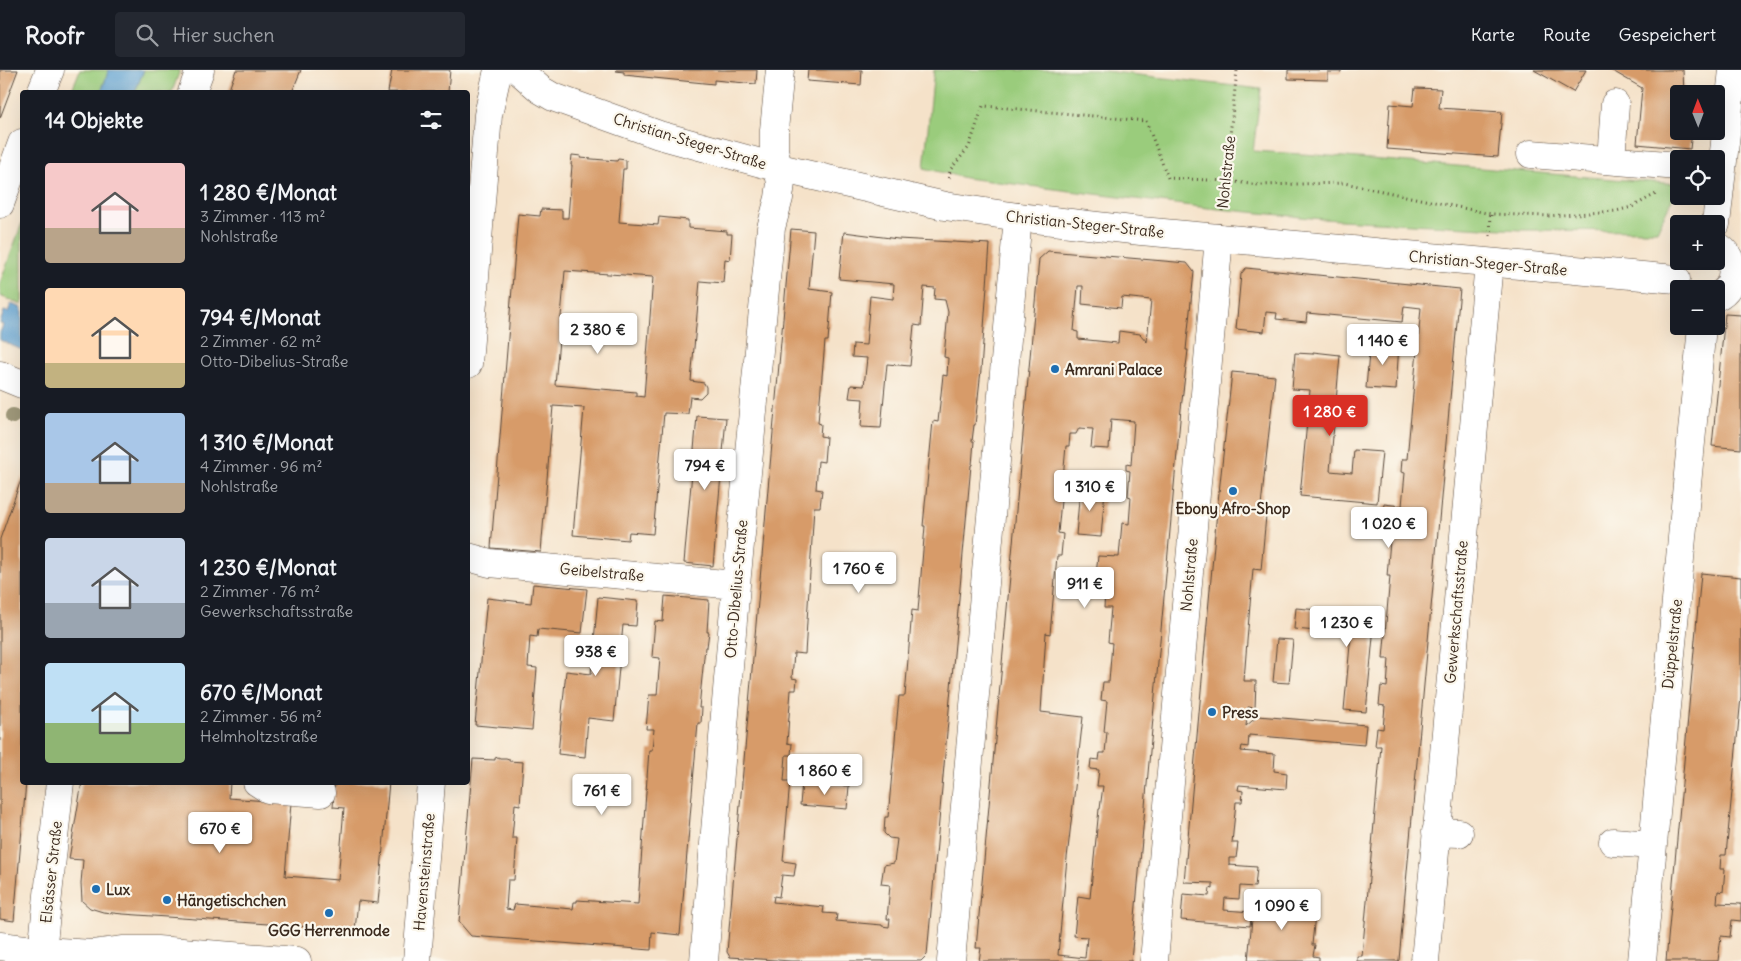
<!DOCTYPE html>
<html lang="de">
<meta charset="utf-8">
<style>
body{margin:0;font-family:Delius,sans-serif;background:#242831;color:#f1f3f6;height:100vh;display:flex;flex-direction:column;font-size:19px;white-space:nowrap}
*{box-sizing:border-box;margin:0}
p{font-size:16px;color:#9ea1a6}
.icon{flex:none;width:28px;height:28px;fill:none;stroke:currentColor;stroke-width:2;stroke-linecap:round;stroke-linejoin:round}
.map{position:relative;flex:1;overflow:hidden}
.details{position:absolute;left:20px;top:20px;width:450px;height:695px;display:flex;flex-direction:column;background:#171b24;border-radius:5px;box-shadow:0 5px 20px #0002}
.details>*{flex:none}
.needle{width:32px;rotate:359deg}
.buttons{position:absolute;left:1670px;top:15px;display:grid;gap:10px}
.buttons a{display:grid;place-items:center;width:55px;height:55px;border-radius:5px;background:#171b24;box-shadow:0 5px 20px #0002;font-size:25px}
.price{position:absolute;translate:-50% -42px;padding:0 11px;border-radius:5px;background:#fff;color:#222;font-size:16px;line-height:32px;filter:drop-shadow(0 1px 2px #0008)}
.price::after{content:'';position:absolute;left:50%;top:30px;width:15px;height:11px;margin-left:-8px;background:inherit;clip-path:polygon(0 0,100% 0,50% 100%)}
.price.selected{background:#d93025;color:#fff}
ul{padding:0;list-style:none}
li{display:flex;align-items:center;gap:15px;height:125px;padding:0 25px}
li span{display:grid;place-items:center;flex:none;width:140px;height:100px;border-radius:5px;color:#555}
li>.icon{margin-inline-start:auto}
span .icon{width:60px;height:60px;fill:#fffc;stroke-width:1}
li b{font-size:21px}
h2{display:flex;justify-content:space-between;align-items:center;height:60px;padding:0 25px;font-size:21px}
header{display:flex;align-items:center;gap:30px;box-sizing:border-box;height:70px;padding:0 25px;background:#171b24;border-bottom:1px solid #363941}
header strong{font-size:24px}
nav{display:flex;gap:28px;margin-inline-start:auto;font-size:18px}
.search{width:350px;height:45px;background:#242831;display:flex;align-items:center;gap:12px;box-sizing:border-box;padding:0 18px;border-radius:5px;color:#9ea1a6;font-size:19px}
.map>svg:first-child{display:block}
.green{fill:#9acc7c;stroke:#6a7b4d}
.water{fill:#5ea1d2;stroke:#4c6678}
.building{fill:#d79b69;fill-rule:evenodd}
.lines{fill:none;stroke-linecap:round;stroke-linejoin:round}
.minor-casing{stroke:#574638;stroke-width:29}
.major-casing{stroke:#574638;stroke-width:29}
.path{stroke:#574638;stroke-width:3;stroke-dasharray:1 4;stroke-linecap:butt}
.minor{stroke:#fff;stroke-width:28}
.major{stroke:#fff;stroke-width:28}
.tree{fill:#9f987a}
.poi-dot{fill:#1f6fb2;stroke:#fbf7ec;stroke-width:2}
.labels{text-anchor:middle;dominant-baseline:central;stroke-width:4.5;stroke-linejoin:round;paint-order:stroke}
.street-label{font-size:15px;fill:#3b2a1e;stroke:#fbf7ec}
.poi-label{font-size:15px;font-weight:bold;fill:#3b2a1e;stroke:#fbf7ec;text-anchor:start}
</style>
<header>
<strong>Roofr</strong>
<div class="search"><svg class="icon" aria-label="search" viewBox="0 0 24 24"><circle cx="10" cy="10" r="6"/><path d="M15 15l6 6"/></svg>Hier suchen</div>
<nav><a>Karte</a><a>Route</a><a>Gespeichert</a></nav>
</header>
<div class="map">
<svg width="1741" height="891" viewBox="0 0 1741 891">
<rect width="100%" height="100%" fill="#fbf7ec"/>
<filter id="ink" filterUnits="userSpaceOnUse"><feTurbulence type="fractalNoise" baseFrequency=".02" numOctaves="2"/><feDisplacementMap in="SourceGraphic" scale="10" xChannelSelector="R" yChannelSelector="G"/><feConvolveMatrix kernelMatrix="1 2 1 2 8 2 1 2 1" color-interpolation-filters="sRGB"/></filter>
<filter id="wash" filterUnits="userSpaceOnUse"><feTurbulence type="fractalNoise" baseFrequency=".0096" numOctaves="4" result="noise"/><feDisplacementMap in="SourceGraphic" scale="20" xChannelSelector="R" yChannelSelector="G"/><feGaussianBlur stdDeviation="1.12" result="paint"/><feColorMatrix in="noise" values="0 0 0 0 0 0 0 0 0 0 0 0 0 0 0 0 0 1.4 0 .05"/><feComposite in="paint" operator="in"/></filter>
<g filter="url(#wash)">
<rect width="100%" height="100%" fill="#f5e2c9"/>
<path class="green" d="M80,0H109L101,22H71Z
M144,0H180L172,22H135Z
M934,0H1095L1261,19L1253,81C1395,89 1537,104 1679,114L1657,161L1521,160L1322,149L1208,138L965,108L924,98Z
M22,153V235L0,226V213Z"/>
<path class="water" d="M109,0H144L135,22H101Z
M11,234L22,238V280L0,270V263L3,255L0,253L4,241L8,242Z"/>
<g id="blocks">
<path class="building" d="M0,0H18L0,48Z
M236,0H301L292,22H228Z
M392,0H450L448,22H388Z
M616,0H757L756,14L714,10V14L624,5V2L616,1Z
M808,0H862L861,15L807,11Z
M1288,0H1341V2H1328V10L1288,9Z
M1534,0H1586L1573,22Z
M1611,0H1683L1684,24H1679V61H1692L1690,79L1637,74L1642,18Z
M1415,18L1441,19L1439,38L1502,42L1498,87L1387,79L1390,34L1413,36Z
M572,85L581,86L580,88L617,91L618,89L626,90V99H623L619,152L658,155L659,147L688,150V158L727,161V164H732L730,190L725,189L723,213L700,211L691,311L704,313L706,317V322L700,328L690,327L688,344L664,343L653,464L629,462L628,470L573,465L584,338L553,336L541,482L491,478L518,144L540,146L541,139L562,140V148H568L572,95H571ZM565,201L653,207L644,327L636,326V322L555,315Z
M791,159L814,161L809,219L832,222L828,271H825L818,353L821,354L820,366L826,367L824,392L818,391L816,419L822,420L820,437H814L805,584L794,583L792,608L797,609L796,620H791L787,673L792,674L791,685H786L784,711H790L783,791L796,793L794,806L782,805L779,827L774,826L773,832L824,837L823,843L837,844L836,851L882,855V856L889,857L890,849H887L890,815L881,814L884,795L894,793L897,769L889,768L884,763L885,747H888L899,626H905L912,540L918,541L925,456H923L933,351L938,352L943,305L947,306L948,288L944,287L948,242L945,230L934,229L935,218L924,217L921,256L914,255L910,296L887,294L881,358L861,357L863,329L849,328L851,315L864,316L867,288L852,287L853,274L866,275L870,226L893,229L894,214L839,209L844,162L898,169L990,174L981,300L975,355H974L972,371H974L972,395H971L927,885L921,891H791L730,887L727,882Z
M1048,181L1187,193L1194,202L1186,280H1188L1181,339L1131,891H979L981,878H976L1039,189ZM1078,216H1083L1082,234L1121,238L1122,227L1151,230L1147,272L1140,264L1119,261L1118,273L1078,269V262L1074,261ZM1111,349L1134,351L1131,395L1126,394V400L1130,401L1128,426L1131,427L1129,454L1122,453L1119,487L1098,486L1096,505L1095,521L1105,522L1104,538H1111L1108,572L1112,573L1109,612H1103L1101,630L1107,631L1104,662H1107L1105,683H1100L1099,690L1091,689L1090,699L1099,700L1097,716H1103L1100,739H1099L1090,828L1078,826L1074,866L1087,867L1085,888L1058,885L1067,788L1083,647L1041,642L1046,563L1050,564L1057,486H1061L1063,464L1058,463L1066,376H1069L1070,364H1076L1079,358L1093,359L1091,378L1109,379Z
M1246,198L1460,219L1399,890L1398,891H1357V886H1362L1381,676H1375L1377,658L1383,659L1385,636L1379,635L1381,616L1387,617L1389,589H1383L1390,506H1387L1392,447L1390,441H1383L1384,434L1402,436L1405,403L1401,402L1402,389H1407L1421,238L1404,236L1402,252L1307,243L1306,252L1276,249L1277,243L1266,242L1264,262L1236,259L1241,204Z
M1725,244L1741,245V379L1712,376Z
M1370,272L1399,274L1396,320L1366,318Z
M1313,282L1340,285L1330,401L1352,403L1354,380L1382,382L1377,433L1300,426L1310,320L1292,319L1295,283L1313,284Z
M1232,302L1275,306L1260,445L1266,446L1261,500L1253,499L1247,571L1244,611H1256L1255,638L1248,637L1246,656L1258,646L1366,655L1364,675L1249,665L1248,677L1242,676L1241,681L1275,684L1274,701L1287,703L1286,719L1239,715L1238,720L1243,721L1242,732H1236L1232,773H1238L1236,788H1229V795L1257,797L1255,817L1240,816L1239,829L1225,828L1224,840L1252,842L1250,856L1181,850L1183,824L1209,826L1210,818L1213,819V813L1184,812L1217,441Z
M697,346L726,348L713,496L684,493Z
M22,407V712H26L14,851L0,849V469Z
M1080,418L1105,420L1101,467L1076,465Z
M1701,503L1741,507V627L1726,785H1721L1720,799H1725L1723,822L1718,821L1717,833L1741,834V851L1732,850L1730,867L1721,866L1718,891H1666Z
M533,514L587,519L582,563L538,559L537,567L530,566L528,597L537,598L532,660L475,655L487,528L531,533Z
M665,526L709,530L707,562H709L707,577H705L699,638H702L701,653H698L680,865L652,862L651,880L471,866L459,852L473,689L495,690V688L498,687L500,688H506L509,689V691L523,692L520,735L515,734L512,768H517L514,810H508L506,839L513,840L515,834L573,839L574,832H577V830L638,834L649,680H652L654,659H646L649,625H657L660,588L652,587L655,551L663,552Z
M598,527L638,531L636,556L623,555L614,651L588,648L585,687L558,684L566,601L591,604Z
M1296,538L1375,545L1366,642L1344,640L1351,564L1294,559Z
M1277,569L1293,570L1289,613L1273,612Z
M82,712H230L229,728L291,733L285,806L338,810L344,738L333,737L335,712H389L378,833L358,831L355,860L123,844L103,842L90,838L82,831L81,813L83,790L69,789Z
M802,712L849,716L847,739L800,735Z
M1254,828L1316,833L1312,875H1315L1313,886L1319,887V891H1248Z"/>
</g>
</g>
<g filter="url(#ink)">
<use href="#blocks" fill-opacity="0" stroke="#574638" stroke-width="1"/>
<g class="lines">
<defs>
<path id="minor" d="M41,22L50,0
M192,22L200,0
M1531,84L1679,96
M1611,90L1615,34
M0,134L22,73
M468,294L488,45L498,0
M0,305L22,314
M468,487L490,493L736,515
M257,712L268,719L321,723
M1436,762L1459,763
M1613,772L1653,775
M0,876L42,881L93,884L124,880H157L297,891
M41,891L60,712
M417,891L431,712
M704,891L736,515L771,158L779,128L781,113L774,79V60L780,0
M951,891L1018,147
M1154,891L1219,168
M1425,891L1489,193
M1642,891L1702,256"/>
<path id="major" d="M518,0L541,20L553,27L659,65L779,98L945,136L1018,147L1141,161L1676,209
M1716,154L1733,0
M1716,175C1737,187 1739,216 1716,227"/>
</defs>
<use href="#minor" class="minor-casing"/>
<use href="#major" class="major-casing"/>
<path class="path" d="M949,108L950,100L969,77L983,36L997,37L1146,51L1168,108L1226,111L1258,115L1344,113L1491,144L1548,146L1616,141L1632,137L1656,124
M1222,141L1237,0
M1490,166L1491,144"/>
<use href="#minor" class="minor"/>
<use href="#major" class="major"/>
</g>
<circle class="tree" cx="13" cy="346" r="8"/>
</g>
<g class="poi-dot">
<circle cx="1055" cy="299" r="5"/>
<circle cx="1233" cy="421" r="5"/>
<circle cx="1212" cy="642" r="5"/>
<circle cx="96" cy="819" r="5"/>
<circle cx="167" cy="830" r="5"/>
<circle cx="329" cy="843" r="5"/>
</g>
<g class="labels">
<g class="street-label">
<text transform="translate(690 71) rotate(17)">Christian-Steger-Straße</text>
<text transform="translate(1226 102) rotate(-84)">Nohlstraße</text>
<text transform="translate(1085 154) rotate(6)">Christian-Steger-Straße</text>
<text transform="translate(1488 193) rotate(5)">Christian-Steger-Straße</text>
<text transform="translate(602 502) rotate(5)">Geibelstraße</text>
<text transform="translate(1189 505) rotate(-85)">Nohlstraße</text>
<text transform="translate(736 519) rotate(-85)">Otto-Dibelius-Straße</text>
<text transform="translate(1456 542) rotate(-85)">Gewerkschaftsstraße</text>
<text transform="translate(1672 574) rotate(-84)">Düppelstraße</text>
<text transform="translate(51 802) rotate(-84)">Elsässer Straße</text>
<text transform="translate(424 802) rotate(-85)">Havensteinstraße</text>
</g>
<g class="poi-label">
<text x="1065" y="299">Amrani Palace</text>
<text x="1233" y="438" text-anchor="middle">Ebony Afro-Shop</text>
<text x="1222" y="642">Press</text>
<text x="106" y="819">Lux</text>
<text x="177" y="830">Hängetischchen</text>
<text x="329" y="860" text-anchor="middle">GGG Herrenmode</text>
</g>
</g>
</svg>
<div class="buttons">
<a><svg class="needle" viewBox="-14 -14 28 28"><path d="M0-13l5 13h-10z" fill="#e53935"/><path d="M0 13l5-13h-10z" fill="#9ea1a6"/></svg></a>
<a><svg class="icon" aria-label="locate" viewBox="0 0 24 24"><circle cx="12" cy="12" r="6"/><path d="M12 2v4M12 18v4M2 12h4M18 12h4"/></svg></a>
<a>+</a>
<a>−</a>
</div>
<b class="price" style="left:598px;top:285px">2 380 €</b>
<b class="price" style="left:1383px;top:296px">1 140 €</b>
<b class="price selected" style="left:1330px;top:367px">1 280 €</b>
<b class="price" style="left:705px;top:421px">794 €</b>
<b class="price" style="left:1090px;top:442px">1 310 €</b>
<b class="price" style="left:1389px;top:479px">1 020 €</b>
<b class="price" style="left:859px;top:524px">1 760 €</b>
<b class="price" style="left:1085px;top:539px">911 €</b>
<b class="price" style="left:1347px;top:578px">1 230 €</b>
<b class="price" style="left:596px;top:607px">938 €</b>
<b class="price" style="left:825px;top:726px">1 860 €</b>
<b class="price" style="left:602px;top:746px">761 €</b>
<b class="price" style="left:220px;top:784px">670 €</b>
<b class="price" style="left:1282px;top:861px">1 090 €</b>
<section class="details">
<h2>14 Objekte<svg class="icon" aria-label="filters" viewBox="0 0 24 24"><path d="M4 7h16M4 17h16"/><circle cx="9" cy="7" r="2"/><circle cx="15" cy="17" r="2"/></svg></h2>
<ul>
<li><span style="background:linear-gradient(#f6c9c9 65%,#b9a48a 0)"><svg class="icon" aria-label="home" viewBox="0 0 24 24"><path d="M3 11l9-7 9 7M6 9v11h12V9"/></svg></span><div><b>1 280 €/Monat</b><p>3 Zimmer · 113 m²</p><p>Nohlstraße</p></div></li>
<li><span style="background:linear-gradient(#ffd9b3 75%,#c2b280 0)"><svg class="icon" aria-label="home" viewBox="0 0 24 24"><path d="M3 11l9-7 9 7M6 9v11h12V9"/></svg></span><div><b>794 €/Monat</b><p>2 Zimmer · 62 m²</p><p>Otto-Dibelius-Straße</p></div></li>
<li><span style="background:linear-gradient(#a9c7e8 70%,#b9a48a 0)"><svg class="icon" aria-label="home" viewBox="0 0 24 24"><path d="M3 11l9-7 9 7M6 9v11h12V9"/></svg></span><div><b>1 310 €/Monat</b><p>4 Zimmer · 96 m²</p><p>Nohlstraße</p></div></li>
<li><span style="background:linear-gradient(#c9d6e8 65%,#9aa5b1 0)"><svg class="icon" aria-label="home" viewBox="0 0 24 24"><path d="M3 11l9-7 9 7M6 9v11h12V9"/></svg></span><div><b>1 230 €/Monat</b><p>2 Zimmer · 76 m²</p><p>Gewerkschaftsstraße</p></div></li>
<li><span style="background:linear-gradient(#bfe0f5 60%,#8fb573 0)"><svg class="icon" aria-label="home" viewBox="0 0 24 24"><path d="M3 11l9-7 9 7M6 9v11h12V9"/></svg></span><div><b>670 €/Monat</b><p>2 Zimmer · 56 m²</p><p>Helmholtzstraße</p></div></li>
</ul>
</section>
</div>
